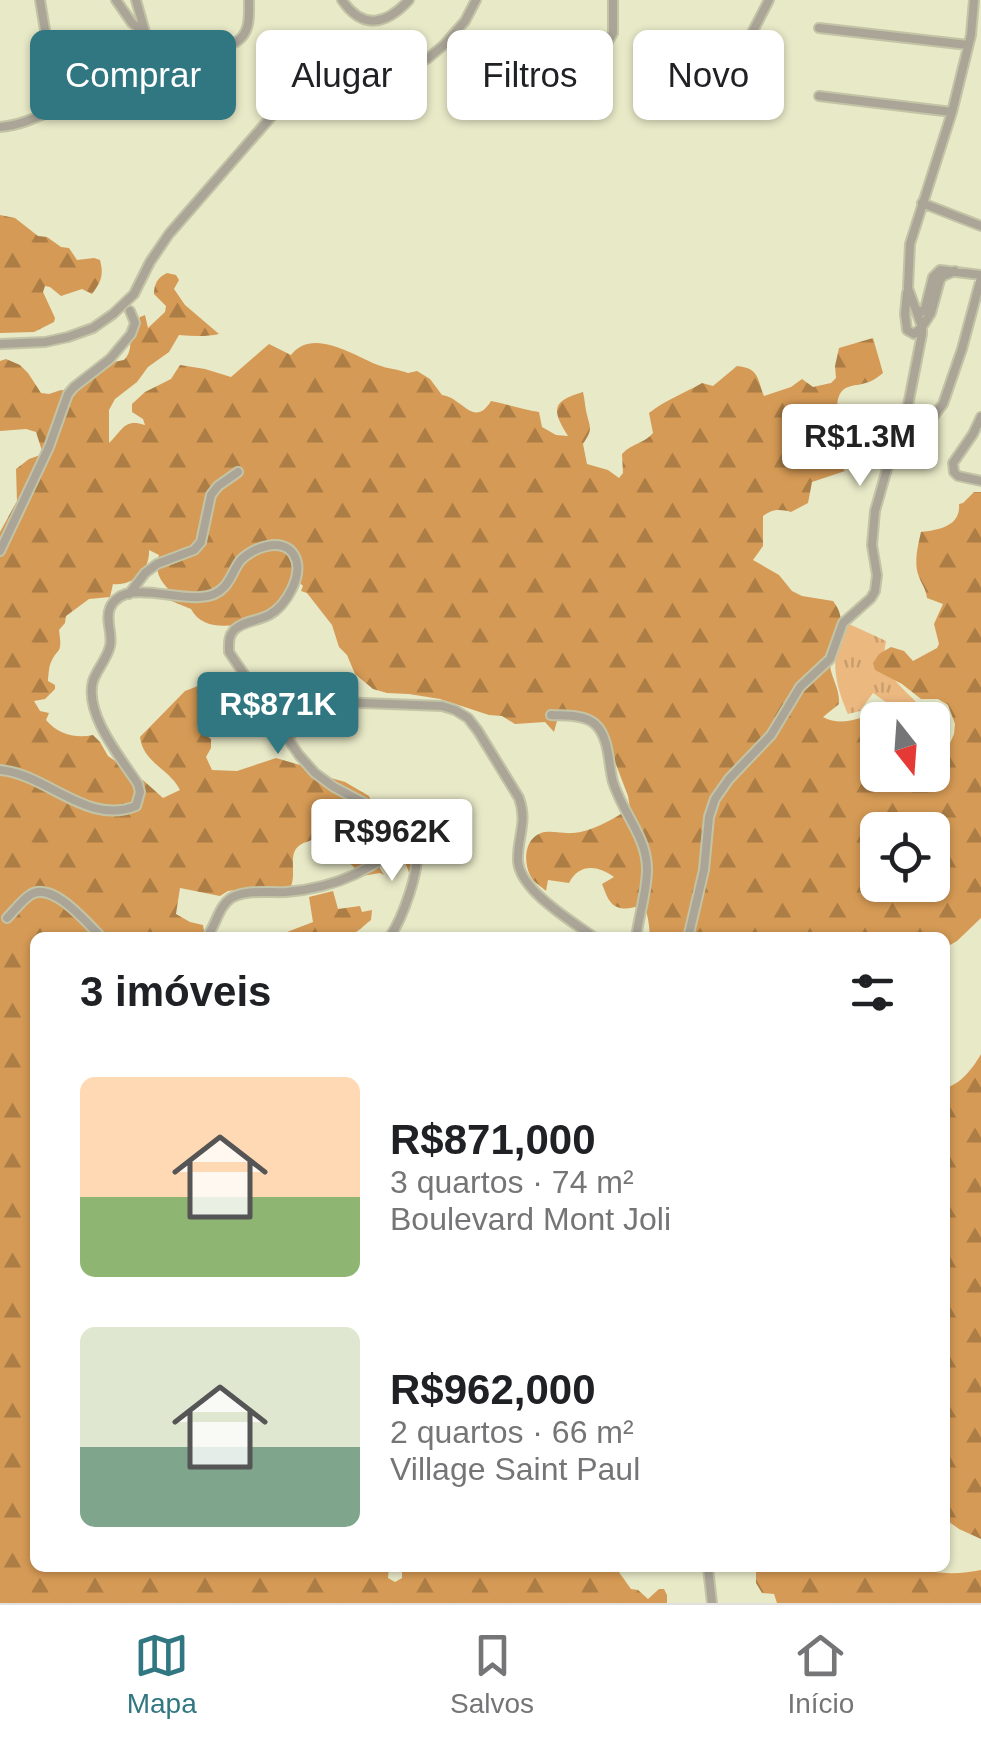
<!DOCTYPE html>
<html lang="pt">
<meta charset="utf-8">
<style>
body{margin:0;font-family:Arial,sans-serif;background:#f6f6f6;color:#202124;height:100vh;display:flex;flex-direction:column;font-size:38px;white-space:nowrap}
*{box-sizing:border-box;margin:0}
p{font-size:32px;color:#757577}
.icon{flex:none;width:55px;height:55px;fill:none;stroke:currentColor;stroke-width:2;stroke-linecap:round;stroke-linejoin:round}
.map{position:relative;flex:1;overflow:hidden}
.drawer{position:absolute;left:30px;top:932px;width:920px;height:640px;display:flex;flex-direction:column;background:#fff;border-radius:15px;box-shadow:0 2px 8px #0004}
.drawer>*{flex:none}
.guide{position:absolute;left:30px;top:30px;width:922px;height:90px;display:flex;gap:20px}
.needle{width:65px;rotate:163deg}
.controls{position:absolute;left:860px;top:702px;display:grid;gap:20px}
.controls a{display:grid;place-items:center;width:90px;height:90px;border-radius:15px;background:#fff;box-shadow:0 2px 8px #0004;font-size:50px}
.price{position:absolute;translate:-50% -85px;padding:0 22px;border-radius:10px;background:#fff;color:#222;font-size:32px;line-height:65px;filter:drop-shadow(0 2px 5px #0008)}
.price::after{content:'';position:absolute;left:50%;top:60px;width:30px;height:22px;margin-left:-15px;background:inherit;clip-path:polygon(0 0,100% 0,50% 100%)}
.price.on{background:#307782;color:#fff}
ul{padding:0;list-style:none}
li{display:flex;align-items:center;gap:30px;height:250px;padding:0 50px}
li span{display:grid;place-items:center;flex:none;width:280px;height:200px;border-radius:15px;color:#555}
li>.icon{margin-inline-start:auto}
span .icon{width:120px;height:120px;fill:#fffc;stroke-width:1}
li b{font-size:42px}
h2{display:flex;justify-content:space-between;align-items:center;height:120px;padding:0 50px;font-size:42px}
.pill{padding:0 35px;border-radius:15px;background:#fff;box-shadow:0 2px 8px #0004;font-size:35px;line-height:90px}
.pill.on{background:#307782;color:#fff}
.dock{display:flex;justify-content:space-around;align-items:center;height:140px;border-top:2px solid #e0e0e0;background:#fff;font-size:28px;color:#757577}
.dock a{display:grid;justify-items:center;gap:5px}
.dock .on{color:#307782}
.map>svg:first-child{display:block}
.grass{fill:url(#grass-tufts)}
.forest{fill:url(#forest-firs);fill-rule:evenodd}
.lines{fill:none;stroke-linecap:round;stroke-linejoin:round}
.minor-casing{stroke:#c3c4a6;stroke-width:12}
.minor{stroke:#aba598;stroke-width:8}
</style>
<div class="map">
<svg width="981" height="1603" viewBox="0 0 981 1603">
<defs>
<pattern id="grass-tufts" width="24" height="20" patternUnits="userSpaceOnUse" patternTransform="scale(2.5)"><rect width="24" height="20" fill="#ebb880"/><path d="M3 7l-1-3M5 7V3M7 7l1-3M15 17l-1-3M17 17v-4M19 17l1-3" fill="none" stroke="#c99e6e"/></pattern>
<pattern id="forest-firs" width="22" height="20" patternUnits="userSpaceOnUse" patternTransform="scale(2.5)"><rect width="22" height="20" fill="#d59a55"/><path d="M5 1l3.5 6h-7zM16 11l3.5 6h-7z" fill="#ac7d45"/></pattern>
</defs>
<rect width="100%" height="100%" fill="#e8e9c7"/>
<path class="grass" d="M849,624L886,641C879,671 898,683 917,703L903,714L873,693L860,711L848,714C835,685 827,650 849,624Z"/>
<path class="forest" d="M0,215L15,218L38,236L47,237L61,247L69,248L77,260L94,258L100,260C104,275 101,282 92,294L82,289L61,296L50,287L45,286L43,292L55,318L54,322L34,332L0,333Z
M167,273L176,275L179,280L174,289L185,305L219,334C206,337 192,336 179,335L169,352L148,367L137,382L115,399L109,410V443C123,430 124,418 145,425L143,419L132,412V404L145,392L171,379L180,365L205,369L231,377L269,344L291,355C312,327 353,355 378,365C388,369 398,369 408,373L417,371L430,379L442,395C462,397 474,429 491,401C507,404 524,410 539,412L542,427L556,435L568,436C551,409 552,401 583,392C585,400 585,408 587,415C591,430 592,430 583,444L587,464L608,470L619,478L623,473L622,454C632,443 645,443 653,433L649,413C665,400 685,393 702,383L713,386L737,366C759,368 757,378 764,396L791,387L802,379L813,387L831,383L836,378L835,366L839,348L873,338L883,373C879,376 874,380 869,382C852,388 840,382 837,405C845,415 851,419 863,420L855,439L858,443L866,440V447L850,462L841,466L845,471L812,482L808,503L791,512C779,509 773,509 763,516V546L753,560L779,575L792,591L802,596L833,601C853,627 828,639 830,665C831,678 840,688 839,704L823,717C838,725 849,721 864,717L877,724L878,775H932L933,754L938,755L947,750L954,734L955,724L948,705L938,699H921L902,684L875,670L873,663L879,654L891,647L904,651L913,661L937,648L939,644L934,624L943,604L927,598C926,588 921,584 918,574C914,562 918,545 921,532C939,530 961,526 959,504L963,503L974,492H981V918L957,941L945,948V938L650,937C647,886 636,917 615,906C608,902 605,891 602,884L614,877C598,865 579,863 569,883L548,880L546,891C544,889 536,883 534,881C523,868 522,840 541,833C551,830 562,834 573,833C590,832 610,821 624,812L629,828L635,838L628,796L604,733L584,720L564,718L557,721L554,732L545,722L515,724L502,716L489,715L440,699L409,694L387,693L373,689L355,674L347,655L339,647L332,625L307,593L301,591L303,586L299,582L292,586L272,617C258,617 246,615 236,625C218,627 200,626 191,609L164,598L169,590C158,577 155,572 159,555L149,550C150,570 134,586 113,584L110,597L89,599L66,616L65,623L59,630C63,657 57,646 50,665C49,667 48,679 48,681L55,685V689L45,699L34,701L40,711L49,713L46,720C58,734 75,739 93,735L100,742L108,756L144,781L163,798L180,790C170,769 143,763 140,737L185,691L203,684C216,689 222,699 235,690L237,681L248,693L249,703L231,706L197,725L198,730L211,739V748L206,757L212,770L237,771L276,758L317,770L324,776L345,782L369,796L371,801L367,809L357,811L356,818L391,832L411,863L410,875L405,862L394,870L390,864L389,854L380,859L379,867L384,875L380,873L362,876C348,862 341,848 318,851L324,840L318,826L315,839C310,841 304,842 300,845C284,856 303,881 283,897L272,896L261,887L228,891L220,896L180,888L176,914L190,922L203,925L204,931L196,937L35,938V1568H389L388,1578L395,1582L402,1578V1568H616L631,1589L638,1590L648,1599L659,1589H664L667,1595V1603H0V532L17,501L16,469L29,459L43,454L36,432L26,429L0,431V361L6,359L20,365L28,373L41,393L49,394L61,390L77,392C90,374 102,363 124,360C134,350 129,336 130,323L137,324L140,317L145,315L148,328L165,312L166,306L154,294C154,284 158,277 167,273ZM878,830H932V885H878Z
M333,891L338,909L360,906L362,912L372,910L371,920C358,930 348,944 332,933L324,937H274L313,922L309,897Z
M981,1054V1539L959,1529L945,1519V1088C961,1084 973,1068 981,1054Z
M756,1568H921C938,1575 962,1574 981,1570V1603H777L774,1594L762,1593L756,1583Z"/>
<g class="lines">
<defs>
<path id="minor" d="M40,0L53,78L57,90L74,101
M116,0L132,23L144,32
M136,0L150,50
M342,0C363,31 387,24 409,0
M819,28L968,45
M605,47L613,33V0
M722,91L769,0
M819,96L952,112
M0,127C26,125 48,111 72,102C91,94 113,91 129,78C142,67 145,51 161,46C185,38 214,56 236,42C251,33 249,15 249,0
M922,203L981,226
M907,293L905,314L907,330L914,334L922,327L931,313L940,280L943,276L955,271
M917,310L922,312L925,309L933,277L940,270L981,275
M0,344L45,342L68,337L93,328L113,314L134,294L150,262L169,234L271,117L322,71L344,63H412L427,59L445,44L465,21L476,0
M981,417L973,434L953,463L954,472L958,476L981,481
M910,454L921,432L943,404L962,349L981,278
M0,551L49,447L68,394L74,387L110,359L131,334L135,323L130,311
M129,594L145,573L157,564L194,550L201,542L211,495L218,486L238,472
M551,715C564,716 584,714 595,724C610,738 608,764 613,782C622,812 647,837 647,869C647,891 639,915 636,938
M288,738C303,721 313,707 336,702L442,706L455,710L468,718L478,731L519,798C528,823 517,837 518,861C520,891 572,921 595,938
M0,770C47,774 87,826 136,806L140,792L138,784C121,758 84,714 93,681C97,669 107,659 110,646C113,634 105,620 110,608C127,570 199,616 224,587C231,580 234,569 240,561C251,548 283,536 294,555C305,574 286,606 269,615C258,621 243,621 234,630C228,637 229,643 229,652L299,755L315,773L334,787L404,824C409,831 414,837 416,845C422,867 402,920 389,938
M7,918C14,911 22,900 30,895C52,880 87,923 102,938
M206,938C216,926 218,907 231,898C246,889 269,893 286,892C335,888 378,869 411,833
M688,938L704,870L709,817L715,799L729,779L771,735L800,687L830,659L843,623L871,598L875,591L877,575L872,545L875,511L887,469L902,436L922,334V327L908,288L910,244L952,112L971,35L974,0
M708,1568L712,1603"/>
</defs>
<use href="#minor" class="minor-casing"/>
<use href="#minor" class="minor"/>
</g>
</svg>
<div class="controls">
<a><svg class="needle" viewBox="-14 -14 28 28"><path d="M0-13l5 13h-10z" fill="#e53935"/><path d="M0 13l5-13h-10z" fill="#757577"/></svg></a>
<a><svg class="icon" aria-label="locate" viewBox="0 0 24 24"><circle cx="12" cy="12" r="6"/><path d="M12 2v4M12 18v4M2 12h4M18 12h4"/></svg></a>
</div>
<b class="price" style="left:860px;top:489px">R$1.3M</b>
<b class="price on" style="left:278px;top:757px">R$871K</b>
<b class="price" style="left:392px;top:884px">R$962K</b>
<div class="guide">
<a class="pill on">Comprar</a>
<a class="pill">Alugar</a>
<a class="pill">Filtros</a>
<a class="pill">Novo</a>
</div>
<section class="drawer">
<h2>3 imóveis<svg class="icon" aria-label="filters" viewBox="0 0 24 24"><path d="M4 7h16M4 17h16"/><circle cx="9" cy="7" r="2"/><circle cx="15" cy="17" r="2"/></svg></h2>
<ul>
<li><span style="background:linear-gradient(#ffd9b3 60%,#8fb573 0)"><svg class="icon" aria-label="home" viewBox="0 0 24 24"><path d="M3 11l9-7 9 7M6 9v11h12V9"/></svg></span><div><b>R$871,000</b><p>3 quartos · 74 m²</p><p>Boulevard Mont Joli</p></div></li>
<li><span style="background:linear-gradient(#dfe7d0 60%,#7fa58c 0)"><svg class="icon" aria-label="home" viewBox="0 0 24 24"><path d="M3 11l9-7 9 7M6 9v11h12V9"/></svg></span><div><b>R$962,000</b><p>2 quartos · 66 m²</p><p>Village Saint Paul</p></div></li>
</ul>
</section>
</div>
<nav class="dock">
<a class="on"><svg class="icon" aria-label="map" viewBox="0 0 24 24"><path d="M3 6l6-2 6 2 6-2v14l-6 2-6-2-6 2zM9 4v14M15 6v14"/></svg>Mapa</a>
<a><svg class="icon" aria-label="saved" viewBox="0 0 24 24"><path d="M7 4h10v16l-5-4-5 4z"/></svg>Salvos</a>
<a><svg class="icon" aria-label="home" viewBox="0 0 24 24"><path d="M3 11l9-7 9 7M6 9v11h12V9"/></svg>Início</a>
</nav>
